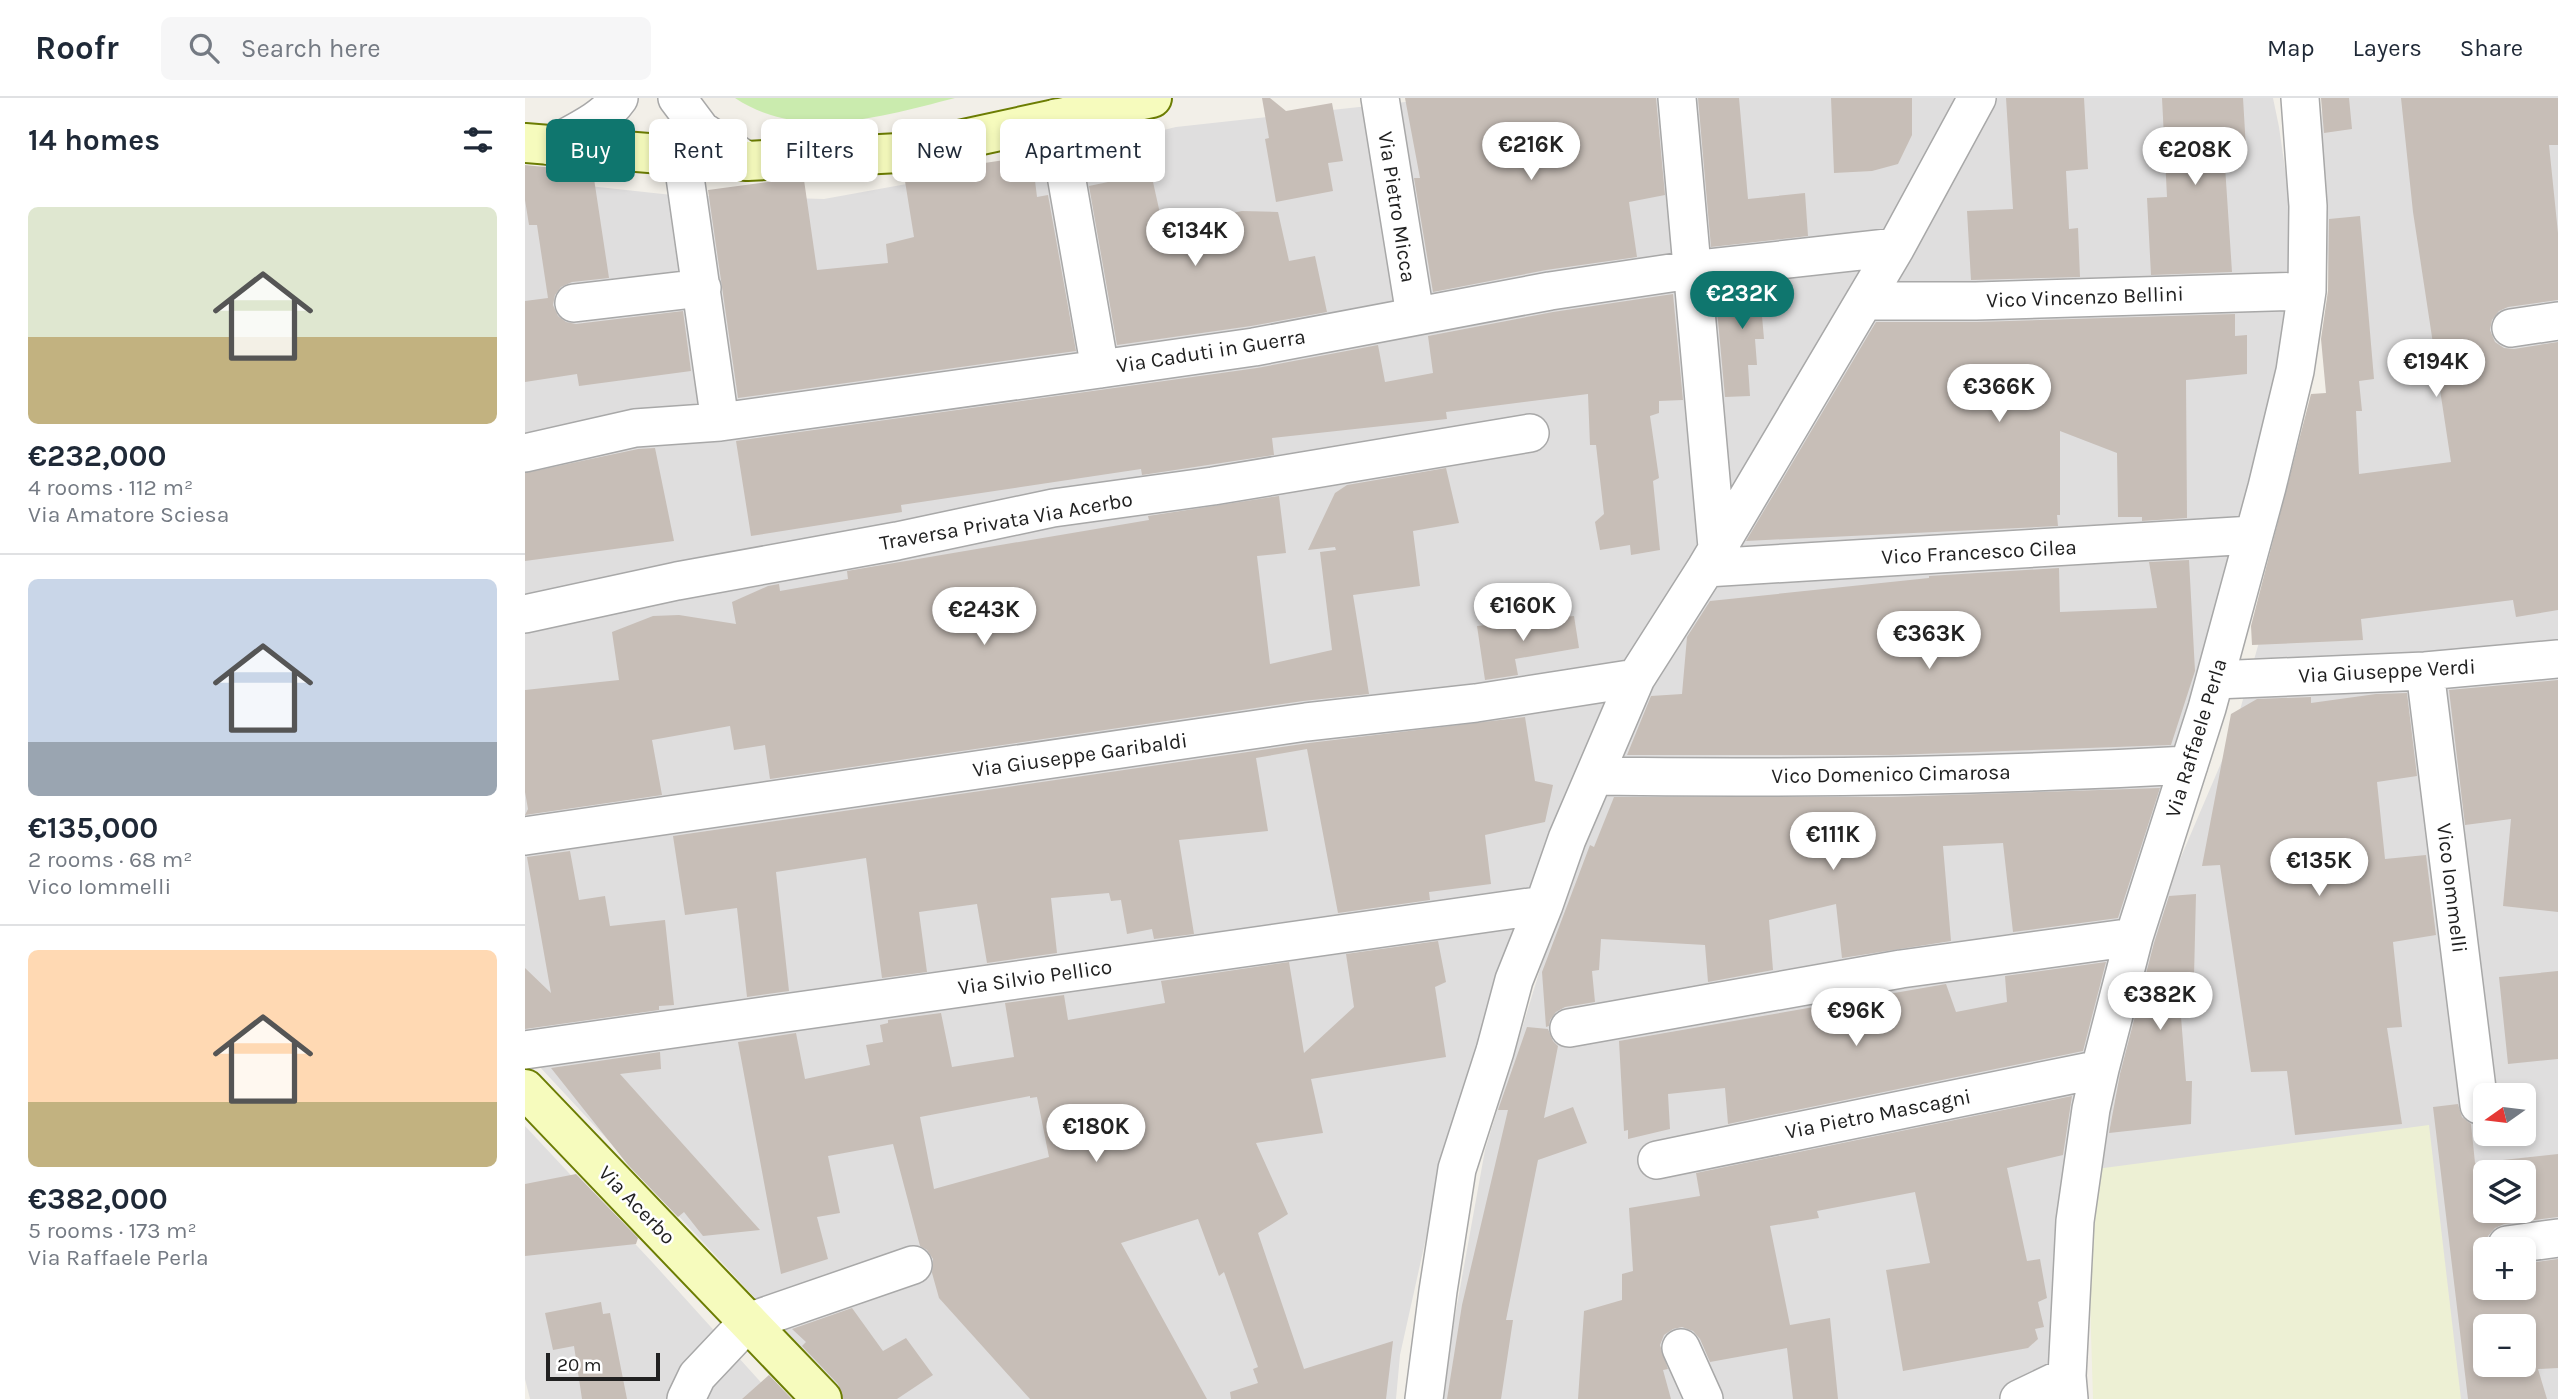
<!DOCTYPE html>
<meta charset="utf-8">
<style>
body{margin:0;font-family:Karla,sans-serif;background:#f6f6f7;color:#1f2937;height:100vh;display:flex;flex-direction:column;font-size:26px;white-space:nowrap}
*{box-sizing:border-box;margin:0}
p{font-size:23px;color:#747a83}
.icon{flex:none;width:38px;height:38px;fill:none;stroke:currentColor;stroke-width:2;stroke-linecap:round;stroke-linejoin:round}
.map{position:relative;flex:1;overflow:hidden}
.details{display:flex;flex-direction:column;background:#fff;width:525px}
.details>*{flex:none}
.guide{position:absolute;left:21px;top:21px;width:665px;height:63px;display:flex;gap:14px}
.needle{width:46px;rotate:256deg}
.fabs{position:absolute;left:1948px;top:985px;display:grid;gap:14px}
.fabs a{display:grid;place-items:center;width:63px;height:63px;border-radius:10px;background:#fff;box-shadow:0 4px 10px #0003;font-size:35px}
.scale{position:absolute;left:21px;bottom:18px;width:114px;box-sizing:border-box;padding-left:7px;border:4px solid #212121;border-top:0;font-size:19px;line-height:24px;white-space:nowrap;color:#212121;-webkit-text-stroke:5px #fff;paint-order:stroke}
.price{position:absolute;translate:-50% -60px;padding:0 16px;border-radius:24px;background:#fff;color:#222;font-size:23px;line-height:46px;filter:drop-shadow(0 2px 4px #0008)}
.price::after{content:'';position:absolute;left:50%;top:42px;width:21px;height:16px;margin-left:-10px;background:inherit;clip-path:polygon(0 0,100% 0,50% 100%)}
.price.on{background:#0f766e;color:#fff}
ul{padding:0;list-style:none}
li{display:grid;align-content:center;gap:14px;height:371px;padding:0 28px}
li+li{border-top:2px solid #e0e1e3}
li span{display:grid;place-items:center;height:217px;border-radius:10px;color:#555}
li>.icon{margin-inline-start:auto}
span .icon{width:126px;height:126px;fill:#fffc;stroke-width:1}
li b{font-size:30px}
h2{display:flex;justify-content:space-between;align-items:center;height:84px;padding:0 28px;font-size:30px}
.chip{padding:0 24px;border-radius:10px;background:#fff;box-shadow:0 4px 10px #0003;font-size:24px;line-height:63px}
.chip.on{background:#0f766e;color:#fff}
header{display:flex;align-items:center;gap:42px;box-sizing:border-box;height:98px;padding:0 35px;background:#fff;border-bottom:2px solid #e0e1e3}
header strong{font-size:33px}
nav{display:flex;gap:38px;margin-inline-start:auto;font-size:24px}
.search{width:490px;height:63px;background:#f6f6f7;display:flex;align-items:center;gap:18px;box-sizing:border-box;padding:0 24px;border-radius:10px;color:#747a83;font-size:26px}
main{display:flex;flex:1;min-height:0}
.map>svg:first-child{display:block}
.residential{fill:#dfdede;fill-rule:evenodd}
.farmland{fill:#edf0d4}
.grass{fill:#caebae}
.building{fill:#c7beb7;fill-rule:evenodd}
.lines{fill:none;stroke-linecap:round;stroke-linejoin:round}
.street-casing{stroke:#a8a8a8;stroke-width:40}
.secondary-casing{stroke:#6c7d03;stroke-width:42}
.street{stroke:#fff;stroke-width:37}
.secondary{stroke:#f6fbbd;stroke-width:38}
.labels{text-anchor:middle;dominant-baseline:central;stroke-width:5;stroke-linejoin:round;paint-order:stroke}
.street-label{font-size:21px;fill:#212121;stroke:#fff}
</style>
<header>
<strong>Roofr</strong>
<div class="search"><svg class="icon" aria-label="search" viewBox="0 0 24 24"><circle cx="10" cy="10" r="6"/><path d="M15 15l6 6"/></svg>Search here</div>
<nav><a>Map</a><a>Layers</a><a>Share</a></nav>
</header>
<main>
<section class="details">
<h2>14 homes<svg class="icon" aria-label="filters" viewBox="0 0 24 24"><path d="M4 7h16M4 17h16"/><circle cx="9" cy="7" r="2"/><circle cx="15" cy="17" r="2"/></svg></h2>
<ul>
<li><span style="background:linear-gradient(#dfe7d0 60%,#c2b280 0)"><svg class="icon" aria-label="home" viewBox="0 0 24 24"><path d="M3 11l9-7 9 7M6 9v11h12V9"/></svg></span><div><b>€232,000</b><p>4 rooms · 112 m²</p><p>Via Amatore Sciesa</p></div></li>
<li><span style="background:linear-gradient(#c9d6e8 75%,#9aa5b1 0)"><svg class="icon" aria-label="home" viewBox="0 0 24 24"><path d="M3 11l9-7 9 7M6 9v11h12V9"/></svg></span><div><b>€135,000</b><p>2 rooms · 68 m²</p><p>Vico Iommelli</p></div></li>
<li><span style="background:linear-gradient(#ffd9b3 70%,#c2b280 0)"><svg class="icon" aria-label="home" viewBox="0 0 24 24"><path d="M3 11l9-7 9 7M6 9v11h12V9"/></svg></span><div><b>€382,000</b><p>5 rooms · 173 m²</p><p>Via Raffaele Perla</p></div></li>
</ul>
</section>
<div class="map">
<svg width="2033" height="1301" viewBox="0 0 2033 1301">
<rect width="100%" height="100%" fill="#f2efe8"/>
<path class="residential" d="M952,0H1444L1005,804L926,1027L875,1257L871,1301H324L0,953V81L147,97L299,101L514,62L651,29L880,4Z
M1467,0H1748L1754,29L1770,140L1765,273L1561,983L1528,1301H915L960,1052L1031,819L1125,579Z
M1797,0H2033V1301H1577L1575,1024L1627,827L1708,637L1809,276L1796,45ZM1960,998H1998V1036H1960ZM1960,1074H1998V1113H1960ZM1960,1152H1998V1190H1960ZM1960,1228H1998V1267H1960Z
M0,1028L128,1165L251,1301H5L0,1281Z"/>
<path class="farmland" d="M1904,1027L1936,1301H1568L1565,1202L1571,1071Z"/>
<path class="grass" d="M210,0H430C360,18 276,44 210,0Z"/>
<path class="building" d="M737,0H745L761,13L807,5L818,63L803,65L808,93L751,104L740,41L744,40Z
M880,0H1131L1140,97L1104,104L1112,159L1021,172L908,194L889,80H895Z
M1173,0H1214L1223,101L1280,95L1283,138L1186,149Z
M1306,0H1387V37L1373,66L1347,73L1309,75Z
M1481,0H1559L1563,71L1541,73L1544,131L1553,130L1555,179L1446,182L1442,113L1488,111Z
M1637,0H1718L1721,51L1699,53L1707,174L1626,177L1622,100L1642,99Z
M1796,0H1824L1827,31L1799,35Z
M1876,0H2033V47H2024L2033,135V202L1983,209L1974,213L1967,222L1965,232L1970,244L1979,250L1989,251L2033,244V512L1991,519L1988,502L1836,521L1838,542L1727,547L1726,528L1786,296L1801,295L1796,241L1803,193L1804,121L1835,118L1849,281L1834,283L1837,313H1831L1834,376L1926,364L1888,114Z
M507,58L512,99L523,97L551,253L213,300L183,92L243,84L279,82L292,172L363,165L361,146L389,139L379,77Z
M0,67L68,74L84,180L47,184L36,189L30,197L28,207L33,218L41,224L51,226L158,213L166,273L54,288L52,276L0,284V203L23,200L12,127H4L0,102Z
M626,75L638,129L717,113L753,114L764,163L790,158L802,214L726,228L592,247L564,88Z
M1248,184L1250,217L1237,218L1239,241H1230L1232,267H1223L1225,298L1200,299L1190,190Z
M1148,196L1158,302L1134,303V315L1125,318L1134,380L1128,383L1135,452L1106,457L1105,447L1075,452L1070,424L1079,416L1071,347H1065L1063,296L921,314L922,321L747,340L749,357L617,377L616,371L376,407L377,414L226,438L211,343L732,270L853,247L860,284L908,275L903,238L1028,214Z
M1710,216V238L1722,237V276L1661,282L1662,420L1617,423V419H1593L1592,355L1535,333V417H1532L1533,428L1221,443L1351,224H1452Z
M130,350L149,443L0,463V375L113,351Z
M921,370L934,425L888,433L895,488L828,497L844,596L778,603L245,681L240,647L209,652L205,628L127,642L137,697L0,717L3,711L0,694V592L94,582L87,534L128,518L154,517L211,526L207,504L243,488L254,486L255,493L323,481L322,473L624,422L623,418L754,398L761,455L732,458L745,566L807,552L795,454L811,452L810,449L783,452L810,395L822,387Z
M1664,462L1670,573L1646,647L1366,657H1102L1126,598L1157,596L1162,539L1185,503L1404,480V478L1534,470L1535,514L1632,510L1624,464Z
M1049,518L1054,550L990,561L993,577L960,582L952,528Z
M2033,582V814L1978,808L1986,721L1940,727L1924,592Z
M1882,595L1892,678L1852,684L1860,761L1901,757L1911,837L1868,844L1877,929L1862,930L1877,1026L1770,1037L1762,973L1726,974L1695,767L1677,768L1706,616L1732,601L1786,599V605L1851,596Z
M1000,619L1010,683L1028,687L1020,724L960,737L966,786L904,794L905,802L813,815L782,651L731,660L743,733L654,742L669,836L629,841L627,831L602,836L596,802L586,803L584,795L526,800L532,855L462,865L452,806L394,814L402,874L357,880L341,760L251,774L264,893L222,899L212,810L160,817L148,738L784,645Z
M1635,690L1593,820L1488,834L1478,745L1418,748L1426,843L1317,860L1311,806L1244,822L1248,872L1183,884L1180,847L1076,841L1074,872L1067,873L1070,904L1040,909L1031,914L1025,922L1024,928L1021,929L1017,874L1065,747L1069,749L1089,699H1367Z
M45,753L54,802L80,798L85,828L140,822L149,907L134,908V912L0,931V870L26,895L2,759Z
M1671,796L1669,879L1653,880L1661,983H1667L1666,1026L1584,1035L1595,976L1629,845L1644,798Z
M913,843L921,884L910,889L921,959L786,981L798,1035L731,1045L763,1116L733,1135L779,1271L868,1243L861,1301H706L705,1294L733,1285L728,1271L733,1269L699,1174L694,1178L673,1121L596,1145L682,1301H505L414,1200L407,1175L408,1161L402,1152L395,1148L368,1046L303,1058L315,1115L292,1119L303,1161L256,1176L213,944L271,935L280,981L345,967L341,947L358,944L355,927L363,925V922L416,915L427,969L489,959L480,905L539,897L543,922L640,905L636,883L764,864L779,955L829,909L821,856ZM505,998V1000L512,999L524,1059L409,1091L395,1019Z
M1581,864L1558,953L1203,1026L1200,990L1143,996L1145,1031L1103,1041V1032L1099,1033L1094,943L1421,886L1431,914L1482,904L1480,878Z
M2033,873V961L1983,966L1974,879Z
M1002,929L1023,931L1028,943L1033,948L1019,1020L1048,1009L1062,1045L1013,1062L981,1222H988L976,1301H922L937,1207L983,1012H973Z
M135,954L136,971L95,976L235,1132L178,1138L159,1114L153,1119L103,1067L26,970Z
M1547,998L1538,1057L1482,1070L1502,1163L1515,1161L1522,1200L1513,1204L1519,1229L1510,1231L1513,1241L1503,1250L1378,1273L1361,1172L1405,1165L1390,1094L1292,1113L1294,1120L1245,1128L1265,1227L1305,1220L1313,1301H1268L1262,1250L1185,1264L1175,1241L1168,1233L1157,1229L1148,1231L1139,1237L1135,1247L1143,1271L1138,1272L1146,1301H1053L1059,1213L1097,1202V1176L1108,1173L1104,1110L1175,1098L1171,1075Z
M1933,1006L1937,1019L1946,1026L1950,1065L2033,1056V1119L1979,1126L1970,1130L1963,1138L1960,1152V1190H1998V1166L2033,1161V1270L2013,1271L2022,1301H1943L1908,1009ZM1960,1074H1998V1113H1960ZM1960,1228H1998V1267H1960Z
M51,1076L113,1140L111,1146L0,1158V1086Z
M76,1204L78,1216L85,1215L102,1301H57L49,1248L28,1252L20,1215Z
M327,1210L358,1253L381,1240L408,1277L372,1301H318L313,1286L277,1248L281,1244L267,1231Z
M244,1277L267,1301H217Z"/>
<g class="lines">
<defs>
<path id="street" d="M152,0L176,32L222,63
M855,0L890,217
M1152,0L1192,449
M531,20L575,271
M25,48C48,35 79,22 94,0
M157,58L195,324
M1339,203H1451L1782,193
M49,205L177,190
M1986,230L2033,223
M0,355L110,330L195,324L575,271L729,249L1025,193L1166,172L1371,149
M1181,470L1728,437
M0,516L152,483L372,443L528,410L688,388L1005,335
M1900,573L1954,1007
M1690,582L1900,573L2033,561
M1069,678C1267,681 1466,678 1664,667
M0,738L781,624L951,605L1111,580
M1044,930L1376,871L1609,839
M0,952L1019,807
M1132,1062L1575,971
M1982,1147L2033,1140
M1156,1250L1179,1301
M161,1301L172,1278L223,1224L388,1167
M899,1301L913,1193L932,1071L970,953L989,882L1019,807L1042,741L1111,580L1181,470L1371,149L1452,0
M1494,1301L1542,1278
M1544,1301L1542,1278L1550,1123L1566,1011L1575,971L1609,839L1682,610L1742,389L1770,273L1782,193L1783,108L1775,0"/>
<path id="secondary" d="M0,45L222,63L374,55L627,0
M0,991L297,1301"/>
</defs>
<use href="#street" class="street-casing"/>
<use href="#secondary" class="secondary-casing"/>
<use href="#street" class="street"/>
<use href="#secondary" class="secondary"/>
</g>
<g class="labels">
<g class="street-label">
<text transform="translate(872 109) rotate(81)">Via Pietro Micca</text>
<text transform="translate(1560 199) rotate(-2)">Vico Vincenzo Bellini</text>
<text transform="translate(686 253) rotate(-9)">Via Caduti in Guerra</text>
<text transform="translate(481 423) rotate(-10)">Traversa Privata Via Acerbo</text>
<text transform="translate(1454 454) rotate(-3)">Vico Francesco Cilea</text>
<text transform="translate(1862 573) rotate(-3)">Via Giuseppe Verdi</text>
<text transform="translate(1671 640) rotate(-73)">Via Raffaele Perla</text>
<text transform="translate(555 657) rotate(-8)">Via Giuseppe Garibaldi</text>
<text transform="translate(1366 676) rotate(-1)">Vico Domenico Cimarosa</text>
<text transform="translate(1927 790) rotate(83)">Vico Iommelli</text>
<text transform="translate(510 879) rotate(-8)">Via Silvio Pellico</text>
<text transform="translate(1353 1016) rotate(-11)">Via Pietro Mascagni</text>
<text transform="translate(112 1107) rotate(46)">Via Acerbo</text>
</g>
</g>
</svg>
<div class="fabs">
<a><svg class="needle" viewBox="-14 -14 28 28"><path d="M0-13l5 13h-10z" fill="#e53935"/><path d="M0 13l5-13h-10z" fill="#747a83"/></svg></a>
<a><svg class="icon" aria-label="layers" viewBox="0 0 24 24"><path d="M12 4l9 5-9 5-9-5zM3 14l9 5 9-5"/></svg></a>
<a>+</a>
<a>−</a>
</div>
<div class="scale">20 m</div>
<b class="price" style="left:1006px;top:84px">€216K</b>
<b class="price" style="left:1670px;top:89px">€208K</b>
<b class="price" style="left:670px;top:170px">€134K</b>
<b class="price on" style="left:1217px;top:233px">€232K</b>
<b class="price" style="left:1911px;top:301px">€194K</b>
<b class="price" style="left:1474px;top:326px">€366K</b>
<b class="price" style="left:998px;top:545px">€160K</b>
<b class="price" style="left:459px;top:549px">€243K</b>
<b class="price" style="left:1404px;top:573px">€363K</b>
<b class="price" style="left:1308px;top:774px">€111K</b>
<b class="price" style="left:1794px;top:800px">€135K</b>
<b class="price" style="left:1635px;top:934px">€382K</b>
<b class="price" style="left:1331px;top:950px">€96K</b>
<b class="price" style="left:571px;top:1066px">€180K</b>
<div class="guide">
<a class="chip on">Buy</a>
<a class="chip">Rent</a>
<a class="chip">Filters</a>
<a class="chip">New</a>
<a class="chip">Apartment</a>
</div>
</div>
</main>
